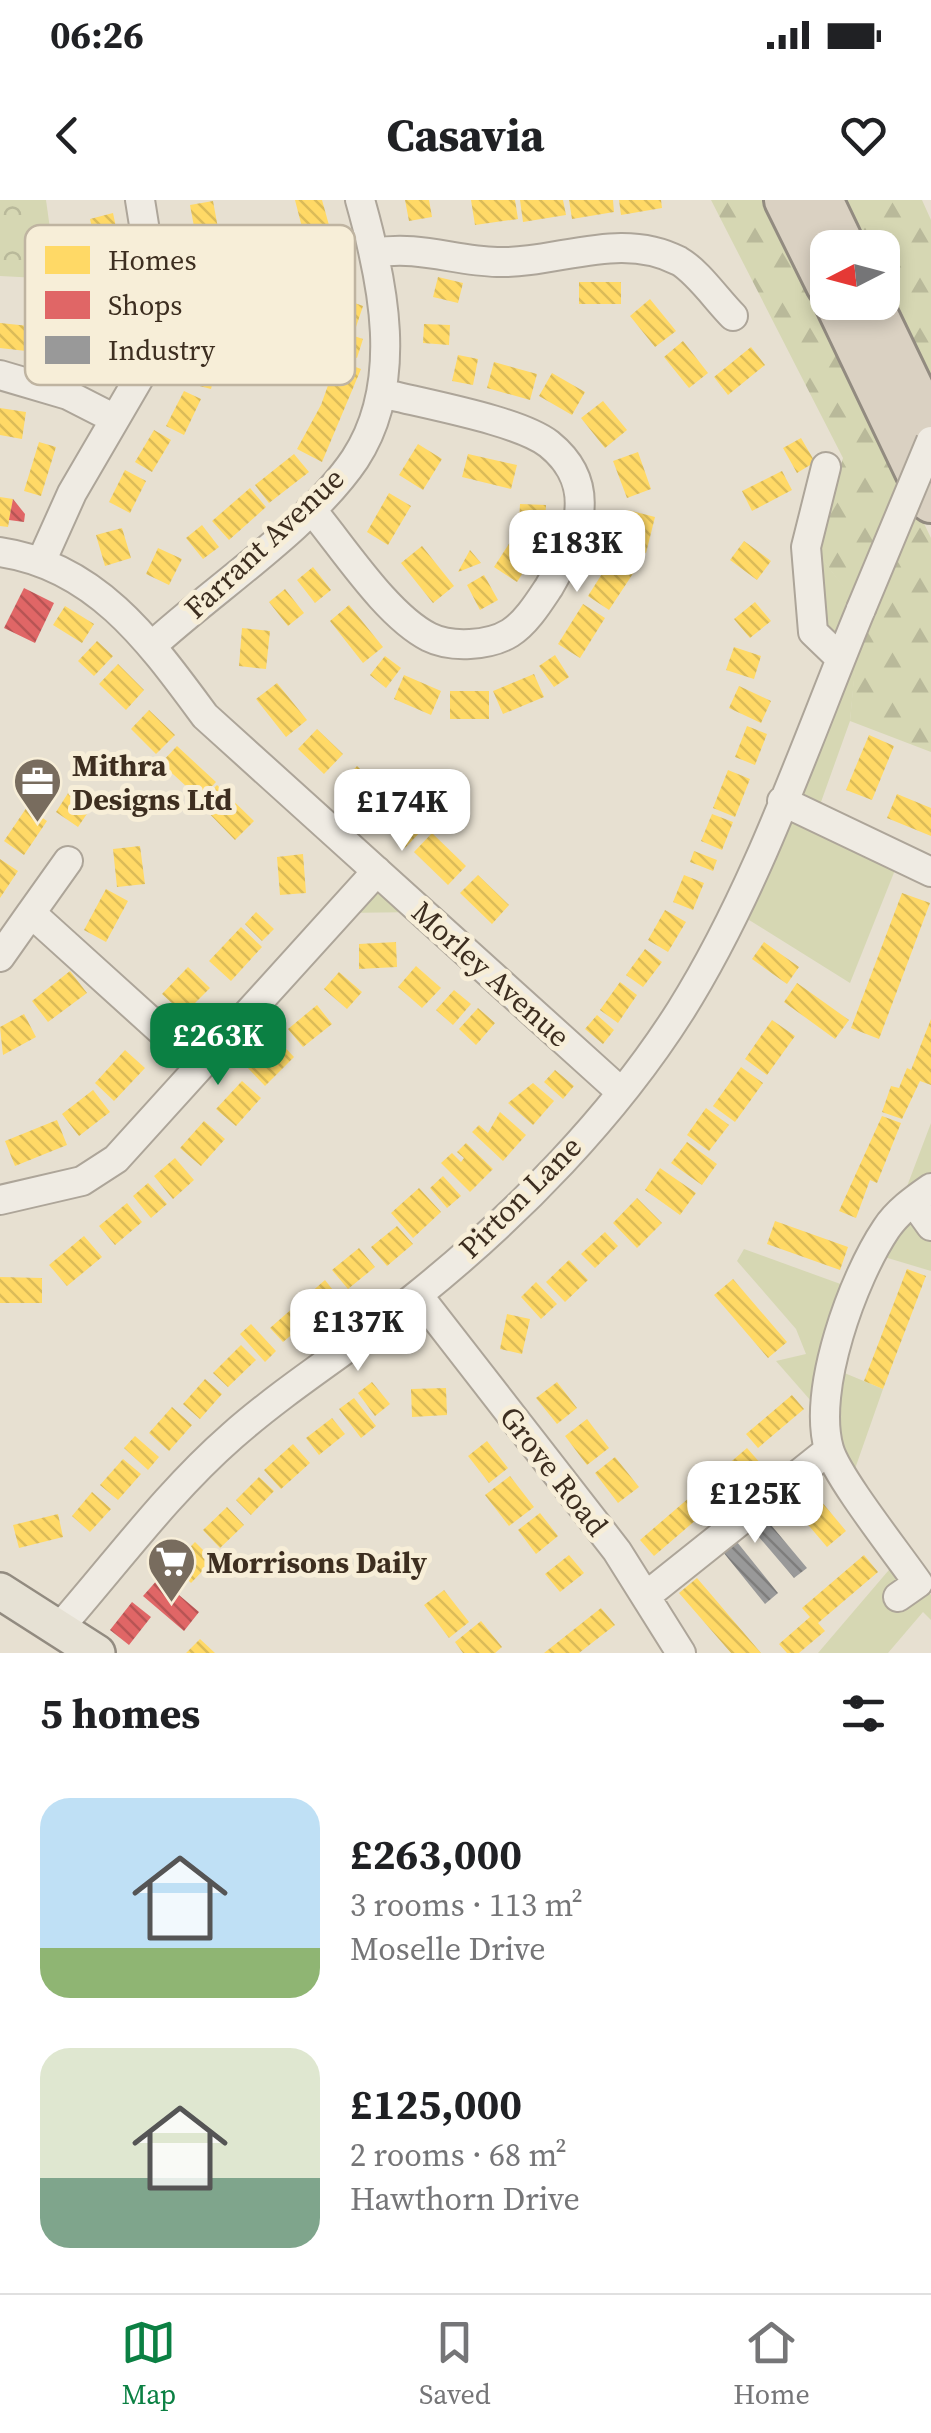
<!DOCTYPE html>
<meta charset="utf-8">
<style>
body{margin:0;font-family:"Source Serif 4",serif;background:#f2f2f2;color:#202124;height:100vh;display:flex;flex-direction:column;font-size:38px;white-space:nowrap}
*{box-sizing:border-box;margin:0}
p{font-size:32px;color:#757577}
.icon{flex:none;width:55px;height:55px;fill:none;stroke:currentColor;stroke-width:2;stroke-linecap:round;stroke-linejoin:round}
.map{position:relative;height:1453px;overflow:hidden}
.drawer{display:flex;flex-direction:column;background:#fff;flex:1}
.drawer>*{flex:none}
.needle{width:65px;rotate:264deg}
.buttons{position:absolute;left:810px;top:30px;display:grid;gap:20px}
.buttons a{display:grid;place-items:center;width:90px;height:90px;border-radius:20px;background:#fff;box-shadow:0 5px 15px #0003;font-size:50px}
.price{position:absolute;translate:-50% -85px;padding:0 22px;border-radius:20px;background:#fff;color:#222;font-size:32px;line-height:65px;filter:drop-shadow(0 2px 5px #0008)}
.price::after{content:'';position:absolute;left:50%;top:60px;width:30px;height:22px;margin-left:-15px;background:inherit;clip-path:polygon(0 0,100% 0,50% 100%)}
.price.on{background:#0b8043;color:#fff}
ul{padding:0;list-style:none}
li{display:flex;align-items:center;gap:30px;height:250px;padding:0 40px}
li span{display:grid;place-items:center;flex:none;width:280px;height:200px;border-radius:30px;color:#555}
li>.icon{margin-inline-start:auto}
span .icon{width:120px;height:120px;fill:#fffc;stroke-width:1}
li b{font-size:42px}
h2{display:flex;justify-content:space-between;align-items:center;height:120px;padding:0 40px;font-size:42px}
.status{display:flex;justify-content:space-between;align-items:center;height:70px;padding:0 50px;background:#fff;direction:ltr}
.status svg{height:28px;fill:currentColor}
header{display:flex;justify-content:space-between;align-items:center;height:130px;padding:0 40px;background:#fff;font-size:45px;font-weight:800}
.dock{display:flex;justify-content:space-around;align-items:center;height:140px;border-top:2px solid #e0e0e0;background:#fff;font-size:28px;color:#757577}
.dock a{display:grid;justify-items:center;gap:5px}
.dock .on{color:#0b8043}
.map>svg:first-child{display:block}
.grass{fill:#d6d7b3}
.forest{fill:url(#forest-firs)}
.park{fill:url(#park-crowns)}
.homes{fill:url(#homes-back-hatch)}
.shops{fill:url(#shops-back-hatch)}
.industry{fill:url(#industry-back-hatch)}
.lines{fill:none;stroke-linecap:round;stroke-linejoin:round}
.minor-casing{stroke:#ada599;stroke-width:32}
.major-casing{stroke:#928b80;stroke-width:40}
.highway-casing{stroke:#928b80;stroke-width:48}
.minor{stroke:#efebe3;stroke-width:28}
.major{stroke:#e6e1d4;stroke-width:35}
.highway{stroke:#dad1c2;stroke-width:42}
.minor-bridge-casing{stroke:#ada599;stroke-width:32;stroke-linecap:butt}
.minor-bridge{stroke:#efebe3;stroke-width:28}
.labels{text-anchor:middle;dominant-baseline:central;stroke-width:10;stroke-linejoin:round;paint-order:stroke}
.street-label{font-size:30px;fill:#3d2e20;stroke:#f7eed8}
.poi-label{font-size:30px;font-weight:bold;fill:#3d2e20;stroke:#f7eed8;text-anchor:start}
.key{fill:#f7eed8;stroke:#bfb4a1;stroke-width:2.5}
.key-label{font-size:28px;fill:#3d2e20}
</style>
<div class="status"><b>06:26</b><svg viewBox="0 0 49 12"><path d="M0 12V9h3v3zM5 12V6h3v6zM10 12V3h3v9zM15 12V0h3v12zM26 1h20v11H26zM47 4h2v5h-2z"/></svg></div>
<header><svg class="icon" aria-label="back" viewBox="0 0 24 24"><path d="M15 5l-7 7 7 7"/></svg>Casavia<svg class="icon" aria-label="heart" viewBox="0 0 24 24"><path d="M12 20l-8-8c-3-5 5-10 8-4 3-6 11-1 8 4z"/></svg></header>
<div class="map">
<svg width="931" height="1453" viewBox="0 0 931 1453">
<defs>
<pattern id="forest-firs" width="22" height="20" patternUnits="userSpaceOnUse" patternTransform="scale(2.5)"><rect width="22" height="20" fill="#d6d7b3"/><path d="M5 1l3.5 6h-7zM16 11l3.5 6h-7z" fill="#b9b99a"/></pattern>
<pattern id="park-crowns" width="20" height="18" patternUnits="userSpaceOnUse" patternTransform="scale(2.5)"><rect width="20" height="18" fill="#d6d7b3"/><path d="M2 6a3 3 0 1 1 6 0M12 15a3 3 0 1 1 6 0" fill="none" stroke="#b9b99a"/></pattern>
<pattern id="homes-back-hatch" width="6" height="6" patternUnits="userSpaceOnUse" patternTransform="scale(2.5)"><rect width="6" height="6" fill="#ffd966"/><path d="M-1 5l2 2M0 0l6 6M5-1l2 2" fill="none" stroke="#dbbb58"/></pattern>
<pattern id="shops-back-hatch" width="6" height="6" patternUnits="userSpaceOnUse" patternTransform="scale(2.5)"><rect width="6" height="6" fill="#e06666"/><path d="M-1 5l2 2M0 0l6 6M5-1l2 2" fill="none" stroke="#b75454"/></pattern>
<pattern id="industry-back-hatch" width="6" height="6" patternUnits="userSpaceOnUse" patternTransform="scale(2.5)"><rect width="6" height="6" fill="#999"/><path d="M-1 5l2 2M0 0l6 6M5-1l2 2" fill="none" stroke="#7e7d7c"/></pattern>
</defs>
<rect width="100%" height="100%" fill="#e7e0d1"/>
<path class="grass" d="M816,351L861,409L850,521L816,616L901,655L850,783L733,710L840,459L813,432Z
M377,671L423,712L339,713Z
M931,923V1071L871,1053L913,1001L906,989Z
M744,1049L857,1090L830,1167L883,1189L850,1283L825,1217L776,1161L806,1154L796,1129L737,1061Z
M900,1357L931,1395V1420L923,1412L888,1453H818Z"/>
<path class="forest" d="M711,0H768L931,338V552L850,521L860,409L816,351L843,258Z
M841,0H922L931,20V186L883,86L882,48L864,47Z"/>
<path class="park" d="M0,0H46L57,79L0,76Z"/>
<path class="homes" d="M295,0H322L332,36L306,43Z
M405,0H429L432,17L409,21Z
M471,0H515L518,19L475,25Z
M520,0H563L566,15L523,22Z
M569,0H613L614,12L572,19Z
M619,0H661L662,8L621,15Z
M213,1L220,39L197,43L190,5Z
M113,13L121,51L98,56L90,19Z
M438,77L463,83L458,103L433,97Z
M579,82H621V104H579Z
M338,97L363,106L356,127L331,118Z
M650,99L676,131L655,147L630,116Z
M0,123L29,126L26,151L0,148Z
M424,124L450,125L449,145L423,143Z
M339,131L363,139L357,158L333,150Z
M683,141L708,173L689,188L664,157Z
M203,144L221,149L211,189L192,184Z
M751,147L765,165L728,195L714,177Z
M458,155L478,159L473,185L452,181Z
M337,160L361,169L322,262L297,249L321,205Z
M494,162L537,174L530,200L487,188Z
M552,173L585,192L572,215L539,196Z
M184,191L201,199L184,235L166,226Z
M603,201L627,230L605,248L581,218Z
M0,208L26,212L22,239L0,235Z
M154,230L171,240L152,272L135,262Z
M801,238L815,262L797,273L783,248Z
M39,242L56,247L41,296L24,291Z
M418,244L442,259L423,290L399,275Z
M638,252L651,289L627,298L613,261Z
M294,254L309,272L269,303L255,285Z
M468,254L517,265L511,289L462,277Z
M125,270L146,281L130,313L109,302Z
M782,271L792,290L752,311L742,291Z
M250,288L266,307L229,340L212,321Z
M389,293L411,306L388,345L367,332Z
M0,297L13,299L8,327L0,326Z
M520,304L546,305L545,324L519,323Z
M628,310L655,317L646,353L619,346Z
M202,325L219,347L203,359L186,338Z
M122,328L131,358L105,366L96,335Z
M514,336L537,351L517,382L494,367Z
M744,341L771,361L757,380L730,360Z
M422,346L454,386L433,403L401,363Z
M158,348L182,359L169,385L146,374Z
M470,350L481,363L458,372Z
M612,358L634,372L609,410L588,396Z
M313,367L331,390L315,403L297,380Z
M484,375L498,400L480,410L467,385Z
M285,389L304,413L288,426L269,402Z
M755,402L771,421L750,438L734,419Z
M583,404L605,418L580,458L558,444Z
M349,405L383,447L363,463L330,421Z
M65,406L94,424L82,443L53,425Z
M242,428L270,431L266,469L239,466Z
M97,441L113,456L94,476L78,461Z
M734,447L761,456L754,479L726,470Z
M555,455L569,477L554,487L539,466Z
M385,456L401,468L386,488L370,475Z
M118,464L144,490L126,510L99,484Z
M534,474L544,497L503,514L493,491Z
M404,475L441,491L431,515L394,499Z
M277,483L307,520L286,537L256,499Z
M739,486L771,501L761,523L729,508Z
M450,491H489V519H450Z
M149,510L175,535L156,554L131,529Z
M747,526L767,534L755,565L735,557Z
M317,529L343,554L324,574L298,549Z
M869,535L894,546L872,600L846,590Z
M177,546L216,582L200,599L161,563Z
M357,566L384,592L365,612L338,586Z
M728,570L750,579L735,617L713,608Z
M217,585L254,621L235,640L199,603Z
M70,590L93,605L78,627L56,612Z
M897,594L931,608V636L887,618Z
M397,602L424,628L405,648L378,622Z
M27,607L47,621L24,655L4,641Z
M712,614L733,622L722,650L701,641Z
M432,633L466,666L448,685L414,652Z
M140,646L145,684L117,687L113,649Z
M694,651L717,660L713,671L690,662Z
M303,654L306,693L280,695L277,657Z
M0,659L18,671L0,698Z
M478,675L509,705L492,724L460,693Z
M684,675L704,683L693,710L673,702Z
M106,689L128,701L106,742L84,730Z
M902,693L930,703L879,839L851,828Z
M665,710L686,722L668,752L648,740Z
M256,712L274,729L262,741L245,724Z
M241,727L262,747L231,781L209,761Z
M396,742L397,767L359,769V744Z
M764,742L799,767L787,784L752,759Z
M645,749L662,762L643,787L626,775Z
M416,766L441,788L422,808L398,787Z
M188,767L210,788L184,814L162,794Z
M70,771L87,793L48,822L32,801Z
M339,772L362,792L347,809L324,789Z
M620,782L637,795L618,823L600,810Z
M797,783L849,820L835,839L784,802Z
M454,790L471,804L453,825L436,810Z
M317,805L332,824L303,847L288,829Z
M478,808L495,823L476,845L459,829Z
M24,814L36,837L3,855L0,827Z
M597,815L614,830L603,844L585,829Z
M931,819V885L920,881L902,919L882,912L891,886L899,888L907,868L911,870Z
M772,820L795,836L767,875L745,859Z
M275,837L294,857L265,886L246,866Z
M125,850L145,868L114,901L95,883Z
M741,867L763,883L735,922L713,906Z
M555,870L574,886L563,899L544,882Z
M242,881L261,898L236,926L216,909Z
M533,883L554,901L533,925L508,903Z
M93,890L110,912L79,936L62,914Z
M706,908L729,925L709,951L687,935Z
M500,912L526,935L503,961L472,932L479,925L488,933Z
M882,916L901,923L877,983L870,980L856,1018L839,1011Z
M57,920L67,945L15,966L5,941Z
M204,921L225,939L201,966L180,948Z
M687,942L717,964L702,985L671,963Z
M466,943L493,969L470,992L441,963L452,953L461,962L464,958L457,952Z
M175,958L194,980L173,999L154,976Z
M660,968L696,993L680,1015L645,990Z
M443,976L461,996L447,1008L430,988Z
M148,983L167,1004L151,1018L133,996Z
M419,988L441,1012L413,1038L391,1013Z
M637,998L662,1023L637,1048L613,1023Z
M127,1003L142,1022L115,1045L99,1026Z
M775,1021L848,1047L840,1070L767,1044Z
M397,1026L413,1044L387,1066L371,1047Z
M605,1032L618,1046L595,1068L581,1054Z
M84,1036L102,1057L67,1086L49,1065Z
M359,1048L375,1067L348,1089L332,1070Z
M569,1060L588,1080L565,1102L546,1082Z
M907,1069L926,1076L883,1189L864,1181Z
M0,1077L42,1078V1103H0Z
M733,1079L787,1142L768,1158L714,1095Z
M325,1080L340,1099L316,1119L301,1101Z
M536,1082L557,1104L541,1119L521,1097Z
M294,1107L307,1122L283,1142L270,1128Z
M507,1114L530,1119L522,1154L500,1149Z
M251,1124L276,1151L265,1162L240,1134Z
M241,1145L256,1160L228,1187L213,1173Z
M205,1179L222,1194L200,1219L183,1204Z
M372,1182L390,1204L375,1216L358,1193Z
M557,1182L577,1208L557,1224L536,1198Z
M446,1188L447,1215L412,1217L411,1189Z
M792,1195L804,1209L758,1248L746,1234Z
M354,1198L376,1226L361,1238L339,1209Z
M172,1207L192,1225L169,1251L149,1233Z
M332,1218L345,1234L319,1255L306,1238Z
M587,1219L609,1248L587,1265L565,1236Z
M135,1236L159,1257L148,1270L124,1248Z
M487,1241L508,1268L489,1283L468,1256Z
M293,1244L310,1263L281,1289L264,1270Z
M747,1248L761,1264L654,1356L640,1340Z
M615,1257L639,1287L618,1303L595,1273Z
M123,1259L141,1274L118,1300L100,1285Z
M510,1276L534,1307L509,1326L485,1295Z
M259,1277L274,1291L251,1315L236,1300Z
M806,1283L846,1331L827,1347L787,1300Z
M92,1292L111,1309L90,1332L72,1316Z
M227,1307L244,1325L220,1348L203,1330Z
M540,1313L558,1336L536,1354L518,1330Z
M58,1314L63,1337L19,1348L13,1325Z
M195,1342L213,1360L191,1383L173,1365Z
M569,1355L584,1373L560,1392L545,1374Z
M864,1355L878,1372L818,1423L825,1431L799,1453H787L779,1444L810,1417L802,1408Z
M697,1378L761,1453H731L679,1393Z
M444,1390L469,1422L449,1438L424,1405Z
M601,1408L615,1425L579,1453H544Z
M481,1421L502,1447L495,1453H463L455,1442Z
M200,1439L215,1453H186Z"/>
<path class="shops" d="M13,299L25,314L24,322L9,320Z
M24,388L54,403L35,443L4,428Z
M159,1378L199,1412L184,1431L143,1396Z
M132,1402L151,1417L129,1445L110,1430Z"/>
<path class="industry" d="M766,1319L807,1368L794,1378L753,1330Z
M737,1342L778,1393L765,1404L723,1352Z"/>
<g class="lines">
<defs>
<path id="minor" d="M375,53C417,45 455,61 497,62C557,64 620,30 679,61C698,72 717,100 733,116
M0,175L68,195L115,219
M826,267L806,347L813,432L840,458
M311,309C343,347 386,415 429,437C451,448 489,446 510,433C526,423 539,402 549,387C576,340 602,287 549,244C518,220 423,204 382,193
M0,352C97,366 151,443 205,516L620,891
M41,362L72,293L149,161L156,135L157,106L140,0
M153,445C214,389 310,326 355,259C405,183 383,81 360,0
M782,601L931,672
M31,713L68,661
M0,757L31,713L199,865
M0,1000L82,981L116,959L377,671
M913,1001L931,1026
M418,1095L617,1351L681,1453
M646,1396L829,1250
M898,1397L918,1383C898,1354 837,1277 829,1249C812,1190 853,1078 886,1029C897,1012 915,999 931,988
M60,1427C116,1363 168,1292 232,1236C291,1184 359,1143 419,1094C517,1015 614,916 681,810C758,687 806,542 861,409"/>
<path id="major" d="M0,1391L97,1453"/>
<path id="highway" d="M786,0L828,85
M821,0L844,48
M836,102L931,301
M870,102L931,229"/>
</defs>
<use href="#minor" class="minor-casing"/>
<use href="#major" class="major-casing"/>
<use href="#highway" class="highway-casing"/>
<use href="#minor" class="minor"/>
<use href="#major" class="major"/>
<use href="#highway" class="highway"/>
<defs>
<path id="minor-bridge" d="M861,409L931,241"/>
</defs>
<use href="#minor-bridge" class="minor-bridge-casing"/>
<use href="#minor-bridge" class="minor-bridge"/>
</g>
<defs>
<symbol id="office-pin" viewBox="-11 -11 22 30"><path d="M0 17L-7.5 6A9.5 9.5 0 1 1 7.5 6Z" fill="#786c5e" stroke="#f7eed8"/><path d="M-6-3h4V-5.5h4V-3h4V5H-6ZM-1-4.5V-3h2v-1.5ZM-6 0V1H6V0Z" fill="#fff"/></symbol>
<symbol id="supermarket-pin" viewBox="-11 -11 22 30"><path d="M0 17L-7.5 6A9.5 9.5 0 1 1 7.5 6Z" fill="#786c5e" stroke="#f7eed8"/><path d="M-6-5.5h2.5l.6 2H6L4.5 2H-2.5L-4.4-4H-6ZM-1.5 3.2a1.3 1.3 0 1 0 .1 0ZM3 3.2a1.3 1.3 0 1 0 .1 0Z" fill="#fff"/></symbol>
</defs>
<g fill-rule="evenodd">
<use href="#office-pin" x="10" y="554" width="55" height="75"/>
<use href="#supermarket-pin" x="144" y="1334" width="55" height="75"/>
</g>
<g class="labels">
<g class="street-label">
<text transform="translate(264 343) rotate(-43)">Farrant Avenue</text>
<text transform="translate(491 774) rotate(42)">Morley Avenue</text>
<text transform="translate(520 997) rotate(-45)">Pirton Lane</text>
<text transform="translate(554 1271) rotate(52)">Grove Road</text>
</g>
<g class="poi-label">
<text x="72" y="565">Mithra<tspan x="72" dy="34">Designs Ltd</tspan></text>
<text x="206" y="1362">Morrisons Daily</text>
</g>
</g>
<rect x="25" y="25" width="330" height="160" rx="15" class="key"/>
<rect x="45" y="46" width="45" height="28" fill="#ffd966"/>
<rect x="45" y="91" width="45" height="28" fill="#e06666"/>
<rect x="45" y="136" width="45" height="28" fill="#999"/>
<g class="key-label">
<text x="108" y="70">Homes</text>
<text x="108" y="115">Shops</text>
<text x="108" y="160">Industry</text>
</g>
</svg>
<div class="buttons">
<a><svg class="needle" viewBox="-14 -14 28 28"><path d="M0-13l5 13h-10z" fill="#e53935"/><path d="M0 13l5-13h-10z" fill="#757577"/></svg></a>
</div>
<b class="price" style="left:577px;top:395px">£183K</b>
<b class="price" style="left:402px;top:654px">£174K</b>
<b class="price on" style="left:218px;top:888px">£263K</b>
<b class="price" style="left:358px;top:1174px">£137K</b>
<b class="price" style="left:755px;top:1346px">£125K</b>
</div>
<section class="drawer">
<h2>5 homes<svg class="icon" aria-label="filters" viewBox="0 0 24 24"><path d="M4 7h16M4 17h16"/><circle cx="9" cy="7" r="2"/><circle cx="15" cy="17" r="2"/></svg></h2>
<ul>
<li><span style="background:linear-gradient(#bfe0f5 75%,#8fb573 0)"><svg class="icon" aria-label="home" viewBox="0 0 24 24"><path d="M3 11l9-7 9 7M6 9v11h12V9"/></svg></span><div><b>£263,000</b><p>3 rooms · 113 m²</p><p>Moselle Drive</p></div></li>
<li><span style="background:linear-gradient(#dfe7d0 65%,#7fa58c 0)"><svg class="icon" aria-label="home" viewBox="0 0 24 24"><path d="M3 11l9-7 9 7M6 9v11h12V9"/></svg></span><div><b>£125,000</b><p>2 rooms · 68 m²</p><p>Hawthorn Drive</p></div></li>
</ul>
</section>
<nav class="dock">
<a class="on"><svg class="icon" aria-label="map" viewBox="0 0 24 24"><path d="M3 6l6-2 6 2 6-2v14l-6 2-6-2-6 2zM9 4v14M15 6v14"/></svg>Map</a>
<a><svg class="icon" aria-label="saved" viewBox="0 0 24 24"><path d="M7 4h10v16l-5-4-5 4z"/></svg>Saved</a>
<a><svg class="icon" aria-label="home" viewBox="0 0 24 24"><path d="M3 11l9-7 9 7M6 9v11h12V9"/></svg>Home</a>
</nav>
